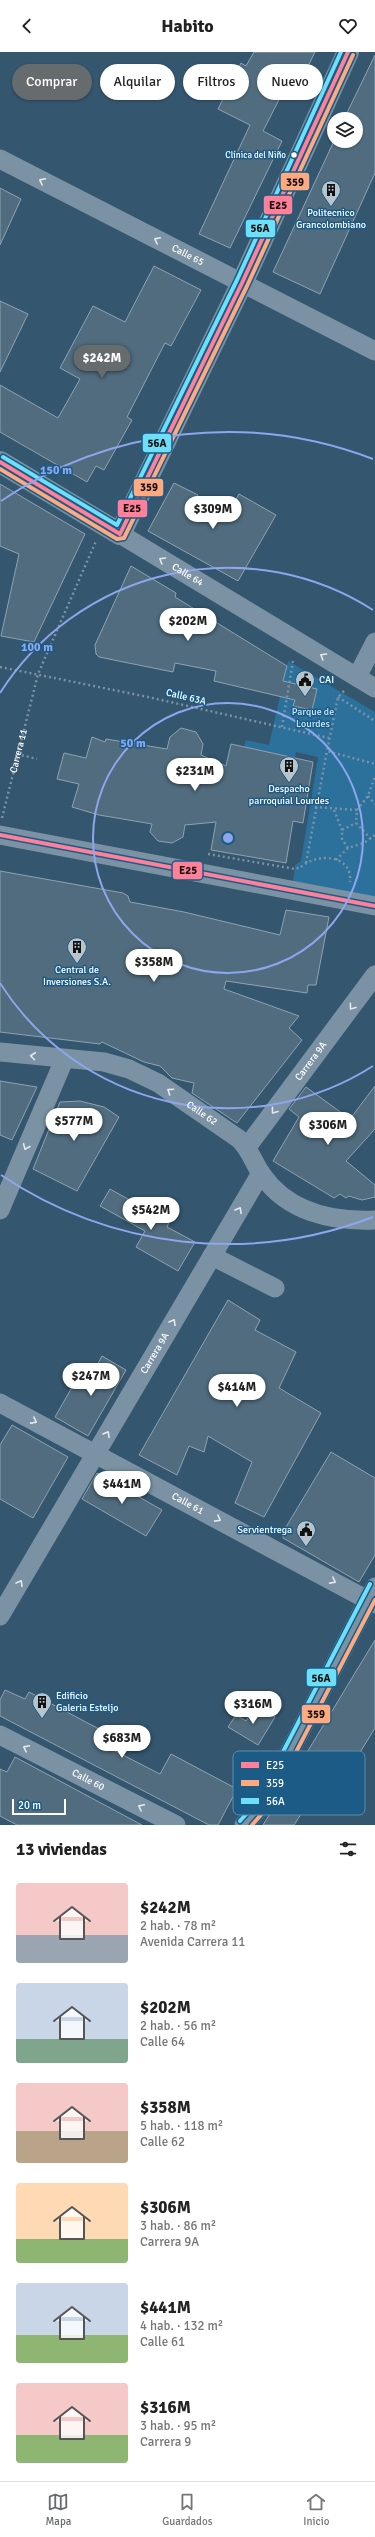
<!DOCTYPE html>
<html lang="es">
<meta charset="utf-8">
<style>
body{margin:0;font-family:Signika,sans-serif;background:#f6f6f6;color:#222;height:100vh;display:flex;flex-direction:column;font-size:15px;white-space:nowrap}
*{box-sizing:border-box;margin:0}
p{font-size:13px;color:#767676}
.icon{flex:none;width:22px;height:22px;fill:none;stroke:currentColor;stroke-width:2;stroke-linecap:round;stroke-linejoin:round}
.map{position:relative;height:1773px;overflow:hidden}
.panel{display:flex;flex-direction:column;background:#fff;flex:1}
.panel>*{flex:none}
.hud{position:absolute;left:12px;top:12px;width:351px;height:36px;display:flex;gap:8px}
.controls{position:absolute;left:327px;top:60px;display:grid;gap:8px}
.controls a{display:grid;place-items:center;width:36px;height:36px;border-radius:50%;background:#fff;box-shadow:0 1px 3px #0004;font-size:20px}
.scale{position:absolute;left:12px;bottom:10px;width:54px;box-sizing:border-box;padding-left:4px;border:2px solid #fff;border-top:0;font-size:11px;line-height:14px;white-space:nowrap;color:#fff;-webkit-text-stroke:3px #1b5b86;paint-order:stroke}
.price{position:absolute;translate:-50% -34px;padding:0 9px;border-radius:14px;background:#fff;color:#222;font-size:13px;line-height:26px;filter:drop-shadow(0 1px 2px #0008)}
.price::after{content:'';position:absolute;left:50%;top:24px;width:12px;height:9px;margin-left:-6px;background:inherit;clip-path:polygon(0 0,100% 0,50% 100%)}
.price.selected{background:#666b6e;color:#fff}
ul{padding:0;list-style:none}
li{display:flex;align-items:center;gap:12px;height:100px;padding:0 16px}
li span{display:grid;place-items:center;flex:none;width:112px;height:80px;border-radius:4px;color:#555}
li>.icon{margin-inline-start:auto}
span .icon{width:48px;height:48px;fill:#fffc;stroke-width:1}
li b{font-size:17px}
h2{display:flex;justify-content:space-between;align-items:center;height:48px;padding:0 16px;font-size:17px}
.chip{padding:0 14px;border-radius:18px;background:#fff;box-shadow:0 1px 3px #0004;font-size:14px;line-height:36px}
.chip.selected{background:#666b6e;color:#fff}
header{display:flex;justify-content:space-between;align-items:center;height:52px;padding:0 16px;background:#fff;font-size:18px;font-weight:700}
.dock{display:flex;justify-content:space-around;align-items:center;height:56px;border-top:1px solid #e0e0e0;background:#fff;font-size:11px;color:#767676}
.dock a{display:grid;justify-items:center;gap:2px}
.dock .selected{color:#666b6e}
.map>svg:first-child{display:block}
.green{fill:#2c709c}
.building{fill:#506c7e;stroke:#8ea3b2}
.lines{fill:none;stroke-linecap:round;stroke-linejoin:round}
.path{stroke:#7a92a4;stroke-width:2.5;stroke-dasharray:2 3;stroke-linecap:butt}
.minor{stroke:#7a92a4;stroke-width:19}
.major{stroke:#7a92a1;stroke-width:22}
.bus-1-casing{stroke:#1b5b86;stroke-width:7}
.bus-2-casing{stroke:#1b5b86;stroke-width:7}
.bus-3-casing{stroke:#1b5b86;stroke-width:7}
.bus-1{stroke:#ff8098;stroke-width:4}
.bus-2{stroke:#ffa980;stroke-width:4}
.bus-3{stroke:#6ddff8;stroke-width:4}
.oneway{stroke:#e4e9ed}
.ring{fill:none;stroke:#8ea6ec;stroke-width:2}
.bus-dot{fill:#fff;stroke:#1b5b86;stroke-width:1.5}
.labels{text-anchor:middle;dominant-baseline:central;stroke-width:3;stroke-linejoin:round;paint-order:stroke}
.bus-label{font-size:9px;fill:#fff;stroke:#1b5b86;text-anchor:end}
.poi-label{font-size:10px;fill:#fff;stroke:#1b5b86}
.street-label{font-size:10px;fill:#fff;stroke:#1b5b86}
.park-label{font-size:10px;fill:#c8e6f9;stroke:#1b5b86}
.key{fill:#1b5b86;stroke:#5f8caa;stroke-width:1}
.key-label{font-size:11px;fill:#fff}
.centre{fill:#8ea6ec;stroke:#1b5b86;stroke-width:2}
.ring-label{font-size:12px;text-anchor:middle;font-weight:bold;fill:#8ea6ec;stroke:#1b5b86;stroke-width:3;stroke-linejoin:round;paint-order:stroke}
.line-badge{stroke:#1b5b86;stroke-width:1.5}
.pale-badge-label{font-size:11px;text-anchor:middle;font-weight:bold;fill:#111}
</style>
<header><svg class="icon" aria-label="back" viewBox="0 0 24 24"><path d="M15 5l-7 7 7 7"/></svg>Habito<svg class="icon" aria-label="heart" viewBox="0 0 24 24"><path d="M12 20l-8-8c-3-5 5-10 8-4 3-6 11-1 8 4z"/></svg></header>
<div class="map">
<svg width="375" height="1773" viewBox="0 0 375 1773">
<rect width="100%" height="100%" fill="#34566e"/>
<path class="green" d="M288,609L375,660V846L293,831L295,813L301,809L318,705L296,700L295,706L244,695L246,688L269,693Z"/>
<path class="building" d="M254,0H315L296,39L286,34L263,79L282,89L230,196L199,182L250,73L218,57L241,11L246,14Z
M375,3V121L320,242L273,220L334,89H356V67H344Z
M0,136L21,147L0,193Z
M154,214L201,238L171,294L165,291L127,365L132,368L104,418L96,414L87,430L0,380V333L58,366L80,327L60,316L93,254L125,270Z
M0,249L28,262L0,320Z
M174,431L198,443L193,452L217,465L228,448L234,451L239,442L276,463L238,529L148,479Z
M0,432L85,482L34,590L1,584L19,502L0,494Z
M131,514L176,541L175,545L287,614L283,629L317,637L312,658L293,654L295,648L214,629L216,619L175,611L173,620L99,605L96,602L95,593Z
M181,676L196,680L203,692L201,703L226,714L231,692L313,710L303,771L293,769L286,811L211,798L216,770L185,773L183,785L172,791L158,789L150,780L152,772L99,763L72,755L79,732L57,727L64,701L86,706L92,685L105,690L106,687L167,697L170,685Z
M0,819L123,841L128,844L130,850L184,860L280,883L286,858L329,865L316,933H308L307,941L226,929L224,937L299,964L289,976L302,988L237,1071L192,1041L194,1031L172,1026L160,1014L144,1010L102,990L100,992L0,980Z
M0,1029L37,1035L12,1088L0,1083Z
M375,1034V1077L346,1109L375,1133V1145L362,1148L349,1144L346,1146L340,1142L334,1146L273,1109L299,1065L289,1057L306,1035L350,1067Z
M80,1049L104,1055L119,1065L77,1139L33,1117L60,1050Z
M110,1137L169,1170L167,1175L195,1190L178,1219L136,1195L145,1179L100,1154Z
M228,1248L260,1268L255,1278L296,1300L279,1336L321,1361L264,1465L235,1451L252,1410L208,1384L204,1400L189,1394L177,1423L139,1403Z
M102,1304L126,1318L88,1384L55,1365L75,1330L85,1335Z
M12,1373L68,1405L33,1466L0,1447V1393Z
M331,1400L375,1426V1503L359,1530L283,1486V1480Z
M97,1421L162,1458L146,1484L82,1447Z
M375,1588V1676L327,1754L312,1745L294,1773H263Z
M5,1638L25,1647L29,1640L118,1687L113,1698L160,1722L171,1702L237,1737L218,1773H209L0,1664V1648Z
M256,1653L275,1665L258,1693L228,1675L236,1663L246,1669Z
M15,1705L99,1750L142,1773H17L0,1764V1717L7,1720Z"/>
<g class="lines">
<g class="path">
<path d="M0,615L148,645L329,686"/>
<path d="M344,639L338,645L327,699L375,712"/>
<path d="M338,645L375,669"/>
<path d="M282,675L293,609"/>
<path d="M17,702L37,707"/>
<path d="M368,744L375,752"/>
<path d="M315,755L357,758"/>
<path d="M334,758L342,778"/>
<path id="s1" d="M2,766L38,622L96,489"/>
<path d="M371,787L356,771L357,758L368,744L375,724"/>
<path d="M348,796L342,787V778L356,771"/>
<path d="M208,802L295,817L301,815"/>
<path d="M336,808L348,796L364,791L375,783"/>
<path d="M306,811L327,699"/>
<path d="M301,815C318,800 353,803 350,830"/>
</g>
<g class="minor">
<path id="s2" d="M0,107L375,299"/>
<path id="s3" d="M120,482L375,636"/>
<path d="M357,625L375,590"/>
<path d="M0,783L375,854"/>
<path id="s4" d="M0,1000L104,1010L129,1017L158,1031L239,1087C250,1097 253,1110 262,1123C288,1160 332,1170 375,1168"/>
<path id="s5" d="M247,1095L375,923"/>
<path d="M0,1158L64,1008"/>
<path d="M212,1204L275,1236"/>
<path id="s6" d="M0,1351L375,1552"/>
<path id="s7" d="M0,1564L261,1121"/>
<path id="s8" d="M0,1683L176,1773"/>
<path d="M244,1773L262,1753L375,1535"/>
</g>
<path class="major" d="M0,410L120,482L242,231L348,0"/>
<defs>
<path id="bus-1" d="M0,410L120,482L242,231L348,0
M0,783L375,854"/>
<path id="bus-2" d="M0,417L117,487L124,486L247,234L353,3
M252,1773L267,1756L375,1548"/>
<path id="bus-3" d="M3,405L117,473L237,228L341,0
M240,1769L257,1750L370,1532"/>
</defs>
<use href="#bus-1" class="bus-1-casing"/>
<use href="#bus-2" class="bus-2-casing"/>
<use href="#bus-3" class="bus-3-casing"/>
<use href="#bus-1" class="bus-1"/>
<use href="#bus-2" class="bus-2"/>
<use href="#bus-3" class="bus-3"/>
</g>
<defs><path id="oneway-chevron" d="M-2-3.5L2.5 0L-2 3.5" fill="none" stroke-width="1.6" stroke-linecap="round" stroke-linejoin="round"/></defs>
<g class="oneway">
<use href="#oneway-chevron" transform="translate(42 129) rotate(-153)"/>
<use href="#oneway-chevron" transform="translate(157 188) rotate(-153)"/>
<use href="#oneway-chevron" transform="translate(162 508) rotate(-149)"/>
<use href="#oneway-chevron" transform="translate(323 604) rotate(-149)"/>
<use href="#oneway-chevron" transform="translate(352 955) rotate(127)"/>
<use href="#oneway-chevron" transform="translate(33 1004) rotate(-173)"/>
<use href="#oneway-chevron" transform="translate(170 1039) rotate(-146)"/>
<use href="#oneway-chevron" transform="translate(274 1059) rotate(127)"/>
<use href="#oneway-chevron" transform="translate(26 1095) rotate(113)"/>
<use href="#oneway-chevron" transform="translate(239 1158) rotate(-60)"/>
<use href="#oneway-chevron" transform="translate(173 1270) rotate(-60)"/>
<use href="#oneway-chevron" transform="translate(34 1369) rotate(28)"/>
<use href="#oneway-chevron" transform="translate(107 1382) rotate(-60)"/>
<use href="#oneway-chevron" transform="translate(218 1467) rotate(28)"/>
<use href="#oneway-chevron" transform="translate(333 1529) rotate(28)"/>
<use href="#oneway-chevron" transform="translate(20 1531) rotate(-60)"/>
<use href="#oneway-chevron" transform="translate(26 1696) rotate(-153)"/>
<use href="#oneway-chevron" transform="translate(141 1755) rotate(-153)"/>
</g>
<g class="ring">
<circle cx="228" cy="786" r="135"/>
<path d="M373 1014A270 270 0 0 1 0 931M0 641A270 270 0 0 1 373 558"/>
<path d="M373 1165A406 406 0 0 1 1 1123M1 449A406 406 0 0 1 373 407"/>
</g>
<defs>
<symbol id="building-pin" viewBox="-11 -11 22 30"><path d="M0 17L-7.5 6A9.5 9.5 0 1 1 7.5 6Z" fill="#b8c4cc" stroke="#1b5b86"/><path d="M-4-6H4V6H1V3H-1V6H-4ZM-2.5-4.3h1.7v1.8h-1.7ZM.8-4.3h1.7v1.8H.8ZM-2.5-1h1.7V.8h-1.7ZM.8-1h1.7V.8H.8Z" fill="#111"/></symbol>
<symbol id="civic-pin" viewBox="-11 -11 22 30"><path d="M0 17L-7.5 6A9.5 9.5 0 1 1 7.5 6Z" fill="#b8c4cc" stroke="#1b5b86"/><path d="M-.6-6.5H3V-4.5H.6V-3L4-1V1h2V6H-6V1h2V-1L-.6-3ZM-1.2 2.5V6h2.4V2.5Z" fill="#111"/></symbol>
</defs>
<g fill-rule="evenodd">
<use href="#building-pin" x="320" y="127" width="22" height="30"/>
<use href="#civic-pin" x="294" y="617" width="22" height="30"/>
<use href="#building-pin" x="278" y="703" width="22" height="30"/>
<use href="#building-pin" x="66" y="884" width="22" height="30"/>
<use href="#civic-pin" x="295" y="1467" width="22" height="30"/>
<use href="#building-pin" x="31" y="1639" width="22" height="30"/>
</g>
<circle class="bus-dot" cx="294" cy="103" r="3.5"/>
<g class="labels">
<g class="bus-label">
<text x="286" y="103">Clínica del Niño</text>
</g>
<g class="poi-label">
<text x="331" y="161">Politecnico<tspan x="331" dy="12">Grancolombiano</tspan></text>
<text x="319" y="628" text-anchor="start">CAI</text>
<text x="289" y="737">Despacho<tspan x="289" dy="12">parroquial Lourdes</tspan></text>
<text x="77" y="918">Central de<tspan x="77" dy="12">Inversiones S.A.</tspan></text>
<text x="292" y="1478" text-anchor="end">Servientrega</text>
<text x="56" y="1644" text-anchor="start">Edificio<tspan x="56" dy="12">Galeria Esteljo</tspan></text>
</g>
<g class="street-label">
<text stroke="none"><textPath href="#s2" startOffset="211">Calle 65</textPath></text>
<text stroke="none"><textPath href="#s3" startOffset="79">Calle 64</textPath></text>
<text transform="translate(186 645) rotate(13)">Calle 63A</text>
<text stroke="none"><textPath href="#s1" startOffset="69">Carrera 11</textPath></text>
<text stroke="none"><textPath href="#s5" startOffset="107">Carrera 9A</textPath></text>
<text stroke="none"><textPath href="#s4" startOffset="216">Calle 62</textPath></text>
<text stroke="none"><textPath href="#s7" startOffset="305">Carrera 9A</textPath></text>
<text stroke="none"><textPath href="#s6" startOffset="213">Calle 61</textPath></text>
<text stroke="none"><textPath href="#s8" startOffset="99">Calle 60</textPath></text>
</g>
<g class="park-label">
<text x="313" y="660">Parque de<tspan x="313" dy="12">Lourdes</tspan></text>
</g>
</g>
<rect x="233" y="1699" width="132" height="64" rx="6" class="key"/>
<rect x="241" y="1710" width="18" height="6" fill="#ff8098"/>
<rect x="241" y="1728" width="18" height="6" fill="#ffa980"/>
<rect x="241" y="1746" width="18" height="6" fill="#6ddff8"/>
<g class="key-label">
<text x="266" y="1717">E25</text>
<text x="266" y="1735">359</text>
<text x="266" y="1753">56A</text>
</g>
<circle cx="228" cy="786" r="6" class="centre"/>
<g class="ring-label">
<text x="56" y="422">150 m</text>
<text x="37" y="599">100 m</text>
<text x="133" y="695">50 m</text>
</g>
<g class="line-badge">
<rect x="280" y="120" width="30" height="19" rx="4" fill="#ffa980"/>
<rect x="263" y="143" width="30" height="20" rx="4" fill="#ff8098"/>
<rect x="245" y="167" width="31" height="19" rx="4" fill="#6ddff8"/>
<rect x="142" y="381" width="30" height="20" rx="4" fill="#6ddff8"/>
<rect x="133" y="426" width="31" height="19" rx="4" fill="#ffa980"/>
<rect x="117" y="447" width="31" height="19" rx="4" fill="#ff8098"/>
<rect x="172" y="809" width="31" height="19" rx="4" fill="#ff8098"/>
<rect x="306" y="1616" width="31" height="19" rx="4" fill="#6ddff8"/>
<rect x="301" y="1652" width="30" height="20" rx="4" fill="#ffa980"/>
</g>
<g class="pale-badge-label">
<text x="295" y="134">359</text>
<text x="278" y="157">E25</text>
<text x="260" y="180">56A</text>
<text x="157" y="395">56A</text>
<text x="149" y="439">359</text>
<text x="132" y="460">E25</text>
<text x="188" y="822">E25</text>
<text x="321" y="1630">56A</text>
<text x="316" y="1666">359</text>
</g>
</svg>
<div class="controls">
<a><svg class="icon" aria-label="layers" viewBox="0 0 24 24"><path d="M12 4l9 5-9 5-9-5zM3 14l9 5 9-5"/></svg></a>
</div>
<div class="scale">20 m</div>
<b class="price selected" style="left:102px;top:327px">$242M</b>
<b class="price" style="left:213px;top:478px">$309M</b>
<b class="price" style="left:188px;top:590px">$202M</b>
<b class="price" style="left:195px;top:740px">$231M</b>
<b class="price" style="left:154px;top:931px">$358M</b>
<b class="price" style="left:74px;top:1090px">$577M</b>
<b class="price" style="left:328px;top:1094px">$306M</b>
<b class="price" style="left:151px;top:1179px">$542M</b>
<b class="price" style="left:91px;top:1345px">$247M</b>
<b class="price" style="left:237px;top:1356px">$414M</b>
<b class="price" style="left:122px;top:1453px">$441M</b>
<b class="price" style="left:253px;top:1673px">$316M</b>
<b class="price" style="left:122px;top:1707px">$683M</b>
<div class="hud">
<a class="chip selected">Comprar</a>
<a class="chip">Alquilar</a>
<a class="chip">Filtros</a>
<a class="chip">Nuevo</a>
</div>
</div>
<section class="panel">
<h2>13 viviendas<svg class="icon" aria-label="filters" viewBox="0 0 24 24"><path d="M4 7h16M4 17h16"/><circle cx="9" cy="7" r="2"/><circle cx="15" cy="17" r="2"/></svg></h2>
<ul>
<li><span style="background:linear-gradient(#f6c9c9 65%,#9aa5b1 0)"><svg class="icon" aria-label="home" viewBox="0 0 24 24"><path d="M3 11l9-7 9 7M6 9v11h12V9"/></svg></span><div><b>$242M</b><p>2 hab. · 78 m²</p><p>Avenida Carrera 11</p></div></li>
<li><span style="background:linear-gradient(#c9d6e8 70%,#7fa58c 0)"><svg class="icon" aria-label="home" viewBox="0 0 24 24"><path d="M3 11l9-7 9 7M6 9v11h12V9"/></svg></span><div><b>$202M</b><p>2 hab. · 56 m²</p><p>Calle 64</p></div></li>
<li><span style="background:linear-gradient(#f6c9c9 60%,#b9a48a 0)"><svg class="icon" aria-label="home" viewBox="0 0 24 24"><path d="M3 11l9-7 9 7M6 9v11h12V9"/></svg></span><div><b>$358M</b><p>5 hab. · 118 m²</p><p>Calle 62</p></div></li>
<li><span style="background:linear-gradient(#ffd9b3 70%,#8fb573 0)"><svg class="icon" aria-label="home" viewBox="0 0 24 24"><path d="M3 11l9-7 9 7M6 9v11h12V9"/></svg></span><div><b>$306M</b><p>3 hab. · 86 m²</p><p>Carrera 9A</p></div></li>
<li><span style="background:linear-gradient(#c9d6e8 65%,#8fb573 0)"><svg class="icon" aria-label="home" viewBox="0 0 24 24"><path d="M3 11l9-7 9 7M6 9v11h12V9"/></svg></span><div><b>$441M</b><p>4 hab. · 132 m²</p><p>Calle 61</p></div></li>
<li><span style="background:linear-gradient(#f6c9c9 65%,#8fb573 0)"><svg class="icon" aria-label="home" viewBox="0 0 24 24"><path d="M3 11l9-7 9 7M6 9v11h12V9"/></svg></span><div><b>$316M</b><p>3 hab. · 95 m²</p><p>Carrera 9</p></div></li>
</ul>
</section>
<nav class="dock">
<a class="selected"><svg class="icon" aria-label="map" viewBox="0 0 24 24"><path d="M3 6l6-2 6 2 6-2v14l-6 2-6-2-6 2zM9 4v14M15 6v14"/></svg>Mapa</a>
<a><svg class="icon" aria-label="saved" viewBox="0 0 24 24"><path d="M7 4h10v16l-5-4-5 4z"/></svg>Guardados</a>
<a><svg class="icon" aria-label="home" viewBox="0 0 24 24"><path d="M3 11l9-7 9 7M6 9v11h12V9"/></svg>Inicio</a>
</nav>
